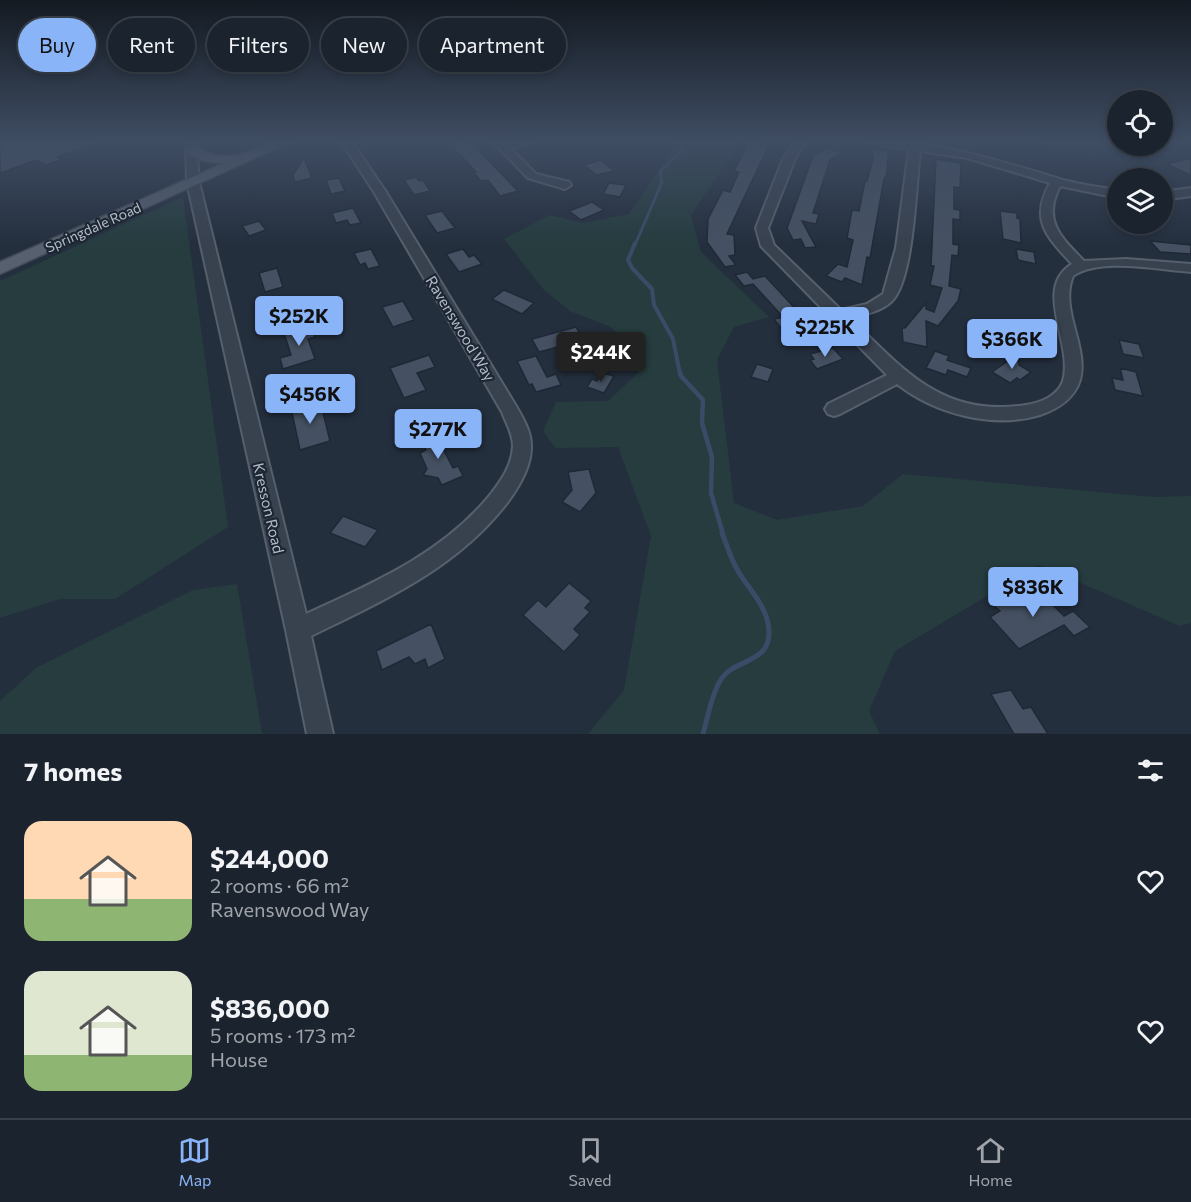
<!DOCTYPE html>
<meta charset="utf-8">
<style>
body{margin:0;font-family:Commissioner,sans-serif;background:#282f3a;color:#f1f3f6;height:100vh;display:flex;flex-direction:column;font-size:22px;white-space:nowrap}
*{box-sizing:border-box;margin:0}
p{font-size:20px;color:#a0a4aa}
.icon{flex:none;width:33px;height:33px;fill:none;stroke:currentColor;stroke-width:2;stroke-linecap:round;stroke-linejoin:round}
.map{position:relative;height:734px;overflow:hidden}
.panel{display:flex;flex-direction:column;background:#1b232e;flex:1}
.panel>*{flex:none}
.top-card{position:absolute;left:18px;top:18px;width:600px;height:54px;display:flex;gap:12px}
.tools{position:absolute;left:1107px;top:90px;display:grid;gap:12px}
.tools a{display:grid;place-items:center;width:66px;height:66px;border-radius:50%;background:#1b232e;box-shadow:0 3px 9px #0003,0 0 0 2px #39404a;font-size:30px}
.price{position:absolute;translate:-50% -51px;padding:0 14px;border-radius:6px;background:#8ab4f8;color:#111;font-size:20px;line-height:39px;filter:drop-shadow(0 2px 3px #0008)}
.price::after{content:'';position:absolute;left:50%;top:36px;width:18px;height:14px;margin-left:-9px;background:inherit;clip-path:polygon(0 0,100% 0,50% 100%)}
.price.current{background:#222;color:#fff}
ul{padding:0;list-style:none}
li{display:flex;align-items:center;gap:18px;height:150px;padding:0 24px}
li span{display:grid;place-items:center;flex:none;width:168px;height:120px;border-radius:18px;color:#555}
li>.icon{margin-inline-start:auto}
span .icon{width:72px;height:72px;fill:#fffc;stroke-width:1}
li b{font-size:26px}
h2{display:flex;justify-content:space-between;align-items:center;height:72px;padding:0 24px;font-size:26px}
.tag{padding:0 21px;border-radius:27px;background:#1b232e;box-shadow:0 3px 9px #0003,0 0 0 2px #39404a;font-size:21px;line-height:54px}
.tag.current{background:#8ab4f8;color:#111}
.tabs{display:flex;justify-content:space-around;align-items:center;height:84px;border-top:2px solid #39404a;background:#1b232e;font-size:16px;color:#a0a4aa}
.tabs a{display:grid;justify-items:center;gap:3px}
.tabs .current{color:#8ab4f8}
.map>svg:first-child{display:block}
.green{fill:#263c3f}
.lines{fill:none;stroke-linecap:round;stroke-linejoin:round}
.stream-far3{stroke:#394c67;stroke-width:3}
.stream-far2{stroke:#394c67;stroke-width:4}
.stream-far1{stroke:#394c67;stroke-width:4.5}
.stream{stroke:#394c67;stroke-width:5}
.building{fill:#455162;stroke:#1f2835;stroke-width:1.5}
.minor-casing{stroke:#565f6c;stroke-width:4}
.major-casing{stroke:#414a57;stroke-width:3}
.minor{fill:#38414e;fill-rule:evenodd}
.major{fill:#56606e;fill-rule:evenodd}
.labels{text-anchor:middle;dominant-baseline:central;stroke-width:4.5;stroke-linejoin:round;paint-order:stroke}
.far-street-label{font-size:14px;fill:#b4bcc9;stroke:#1d2633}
.street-label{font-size:15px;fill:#b4bcc9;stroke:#1d2633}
</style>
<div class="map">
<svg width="1191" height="734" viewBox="0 0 1191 734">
<rect width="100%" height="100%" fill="#242f3e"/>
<path class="green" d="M678,141H735L734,152L691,215L701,252L769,317L734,327L717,360L734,503L777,520L863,506L903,474L1153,497L1191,496V623L1180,626L1039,565L895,651L869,711L880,734H588L624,690L651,536L618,447L555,448L543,431L556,402L608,401L646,365L611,327L570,311L543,289L504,239L550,215L583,223L629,214Z
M1027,141H1117L1118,146H1144L1093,156Z
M183,197L228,527L115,599H60L0,618V281Z
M237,584L262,734H0V701L36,668L193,590Z"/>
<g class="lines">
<path class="stream-far3" d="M635,245L662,182L660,172L682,150L680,141"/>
<path class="stream-far2" d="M635,243L628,260L632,268L652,289L654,305L673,339L680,374"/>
<path class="stream-far1" d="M680,372L681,376L703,400L702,423L712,457L711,493L723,534"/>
<path class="stream" d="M703,734C708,717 711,696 720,681C734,656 776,666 768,623C764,603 748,588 738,571C731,560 727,545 722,533"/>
</g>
<path class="building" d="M0,141H97V142L58,157L63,159L46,165L36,160L0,173Z
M464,141L467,145L473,144L518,191L500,196L488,180L481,181L473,172H476L450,144Z
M749,141H762L761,144L769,145L727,234L734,235L735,255L729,256L736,265L725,267L707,242L708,219L723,190L730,192L739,172L734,171Z
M827,148L842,153L830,160L813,213L819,214L816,224L802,221L816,247L805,248L801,239L793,240L787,228L813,156Z
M872,149L888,151L887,174L884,179L870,258L867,257L862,285L845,278L842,282L826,276L838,264L847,267L853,240L847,238L852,210L859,211L865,181H867L873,159Z
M304,157L312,178L295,182L293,175Z
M1191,158V175L1166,164Z
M936,159L961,163L960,188L954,187V209L960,210V220L953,219V244L959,245L958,256L952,255L949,286L961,289L958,301L938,326L926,321L927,347L903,342L902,328H905L926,303V309L934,312L942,288L930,285L934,266H931Z
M601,160L614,171L597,175L584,165Z
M416,177L419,181L423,180L430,191L414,195L404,180Z
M339,178L345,191L331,194L326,180Z
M609,183L626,185L620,197L603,194Z
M592,202L604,210L581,220L569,211Z
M353,208L361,223L350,225L347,220L336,223L332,213Z
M442,211L455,228L437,233L425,215Z
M1000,211L1017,213V218L1020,219L1021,243L1003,239Z
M259,221L266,230L249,236L242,226Z
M1150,241L1191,245V254L1160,252Z
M371,249L380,266L368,269L365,263L360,265L354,253Z
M463,249L469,257L474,255L482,264L459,272L446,254Z
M1016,249L1034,252L1036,264L1018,260Z
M277,268L283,287L265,292L259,273Z
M747,272L753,279L765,276L791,304L805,321L795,323L802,332L787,336L774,319L783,317L753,284L744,286L735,275Z
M504,290L534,303L522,314L492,299Z
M403,301L414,320L393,327L382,307Z
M311,325L315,337L308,339L315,359L283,369L280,358L291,355L284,333Z
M576,327L584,340L539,352L532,339Z
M996,332L1017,337L1018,351L997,346Z
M1119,340L1139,344L1144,358L1123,354Z
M833,348L843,359L817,369L810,360L814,359L810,354Z
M935,351L949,356L947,360L971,368L967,377L948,370L946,375L926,368Z
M1018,354L1019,365L1031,372L1020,380L1017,378L1010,383L992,372Z
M429,355L435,367L417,373L426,390L404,398L390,368Z
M536,356L547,377L556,374L561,385L536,392L532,384L529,385L517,361Z
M757,364L773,369L768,382L751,377Z
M1120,368L1136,372L1143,396L1115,390L1112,378L1123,380Z
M602,373L614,376L604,393L587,387L592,379L597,381Z
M320,400L330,441L300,450L291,408Z
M434,431L453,468L458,466L463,476L442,485L438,478L423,475L427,469L420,453L426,450L419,437Z
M589,469L596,493L580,512L562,502L572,490L568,472Z
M343,516L378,530L365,547L330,533Z
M569,583L591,601L585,608L590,612L574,629L580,635L564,652L523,615L538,600L546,607Z
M1034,586L1064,616L1073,611L1090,627L1074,636L1064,625L1019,649L990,617L1000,611L994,606Z
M431,624L445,659L428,668L425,659L415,664L409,657L382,670L376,651Z
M1011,690L1023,709L1031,707L1048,734H1014L991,694Z"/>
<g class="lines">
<defs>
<path id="minor" d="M186,141H196L199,182L306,614C373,583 442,554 490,495C501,481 512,466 513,446C513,434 506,423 502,412L374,192L341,141H351L386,192L516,406C523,418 531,432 531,445C532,465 519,487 507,503C456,569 384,600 311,636L333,734H307L286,630L187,182Z
M492,141H503L506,144L533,141L511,149L536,174L569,182L571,185L565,189L528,178Z
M796,141H806L795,159L768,228L774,245L841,310L867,304L883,294L896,248L909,149L877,144L872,141C938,141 1001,161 1063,180C1081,185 1100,187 1118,190V198L1060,186C1042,221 1061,237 1084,261L1126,259L1191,264V272C1159,270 1100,257 1073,276C1059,310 1089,346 1080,380C1074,399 1058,409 1040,415C993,429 935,414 897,384L840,414L834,416L828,414L825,409L828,404L887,375L761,246L756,228L783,159ZM920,151L967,158L1050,183C1029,220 1047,237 1072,264C1032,288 1074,345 1063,381C1058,396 1040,403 1026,405C942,418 903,369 849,317C863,315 881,312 892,301C914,279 916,184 920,151Z
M1191,188V196L1162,200V192Z"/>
<path id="major" d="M274,141H292L0,274V262L224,163C210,163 195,160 185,150L187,147C198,144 204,153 214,155C236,159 254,150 274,141Z"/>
</defs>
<use href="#minor" class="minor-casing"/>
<use href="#major" class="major-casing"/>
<use href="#minor" class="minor"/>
<use href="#major" class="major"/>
</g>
<linearGradient id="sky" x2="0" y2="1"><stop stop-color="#141a22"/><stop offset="0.58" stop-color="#3f4d63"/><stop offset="1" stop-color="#3f4d63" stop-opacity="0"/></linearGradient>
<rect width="1191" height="244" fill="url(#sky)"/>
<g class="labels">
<g class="far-street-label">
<text transform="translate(93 227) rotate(-24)">Springdale Road</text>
</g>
<g class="street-label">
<text transform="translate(461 328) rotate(59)">Ravenswood Way</text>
<text transform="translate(269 508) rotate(77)">Kresson Road</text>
</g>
</g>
</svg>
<div class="tools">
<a><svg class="icon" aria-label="locate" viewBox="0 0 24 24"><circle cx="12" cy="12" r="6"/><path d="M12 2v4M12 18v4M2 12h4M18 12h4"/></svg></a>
<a><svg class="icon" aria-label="layers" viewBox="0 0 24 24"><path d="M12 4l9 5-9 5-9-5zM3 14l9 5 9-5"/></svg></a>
</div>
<b class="price" style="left:299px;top:347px">$252K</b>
<b class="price" style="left:825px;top:358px">$225K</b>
<b class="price" style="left:1012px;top:370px">$366K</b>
<b class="price current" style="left:601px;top:383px">$244K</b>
<b class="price" style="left:310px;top:425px">$456K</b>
<b class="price" style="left:438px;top:460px">$277K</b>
<b class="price" style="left:1033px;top:618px">$836K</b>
<div class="top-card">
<a class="tag current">Buy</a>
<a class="tag">Rent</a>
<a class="tag">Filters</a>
<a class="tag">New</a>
<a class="tag">Apartment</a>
</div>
</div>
<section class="panel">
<h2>7 homes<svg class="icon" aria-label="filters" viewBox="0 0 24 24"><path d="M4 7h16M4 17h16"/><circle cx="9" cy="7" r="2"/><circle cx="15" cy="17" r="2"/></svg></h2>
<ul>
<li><span style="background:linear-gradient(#ffd9b3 65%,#8fb573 0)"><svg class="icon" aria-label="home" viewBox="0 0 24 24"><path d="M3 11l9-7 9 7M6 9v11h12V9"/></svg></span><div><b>$244,000</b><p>2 rooms · 66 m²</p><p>Ravenswood Way</p></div><svg class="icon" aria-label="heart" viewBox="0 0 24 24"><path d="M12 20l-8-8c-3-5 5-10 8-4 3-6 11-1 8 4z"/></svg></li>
<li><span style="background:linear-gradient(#dfe7d0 70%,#8fb573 0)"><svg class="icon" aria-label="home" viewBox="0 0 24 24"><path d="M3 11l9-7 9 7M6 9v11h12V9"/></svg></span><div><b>$836,000</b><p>5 rooms · 173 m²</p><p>House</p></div><svg class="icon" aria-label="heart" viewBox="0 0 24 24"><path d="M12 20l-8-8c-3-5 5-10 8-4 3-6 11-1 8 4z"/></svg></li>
</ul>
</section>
<nav class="tabs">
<a class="current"><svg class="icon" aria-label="map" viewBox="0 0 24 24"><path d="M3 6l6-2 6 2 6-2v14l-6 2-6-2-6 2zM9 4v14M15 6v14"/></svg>Map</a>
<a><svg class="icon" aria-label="saved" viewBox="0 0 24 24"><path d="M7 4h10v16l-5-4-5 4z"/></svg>Saved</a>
<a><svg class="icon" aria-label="home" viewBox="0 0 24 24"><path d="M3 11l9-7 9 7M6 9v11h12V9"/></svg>Home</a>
</nav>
